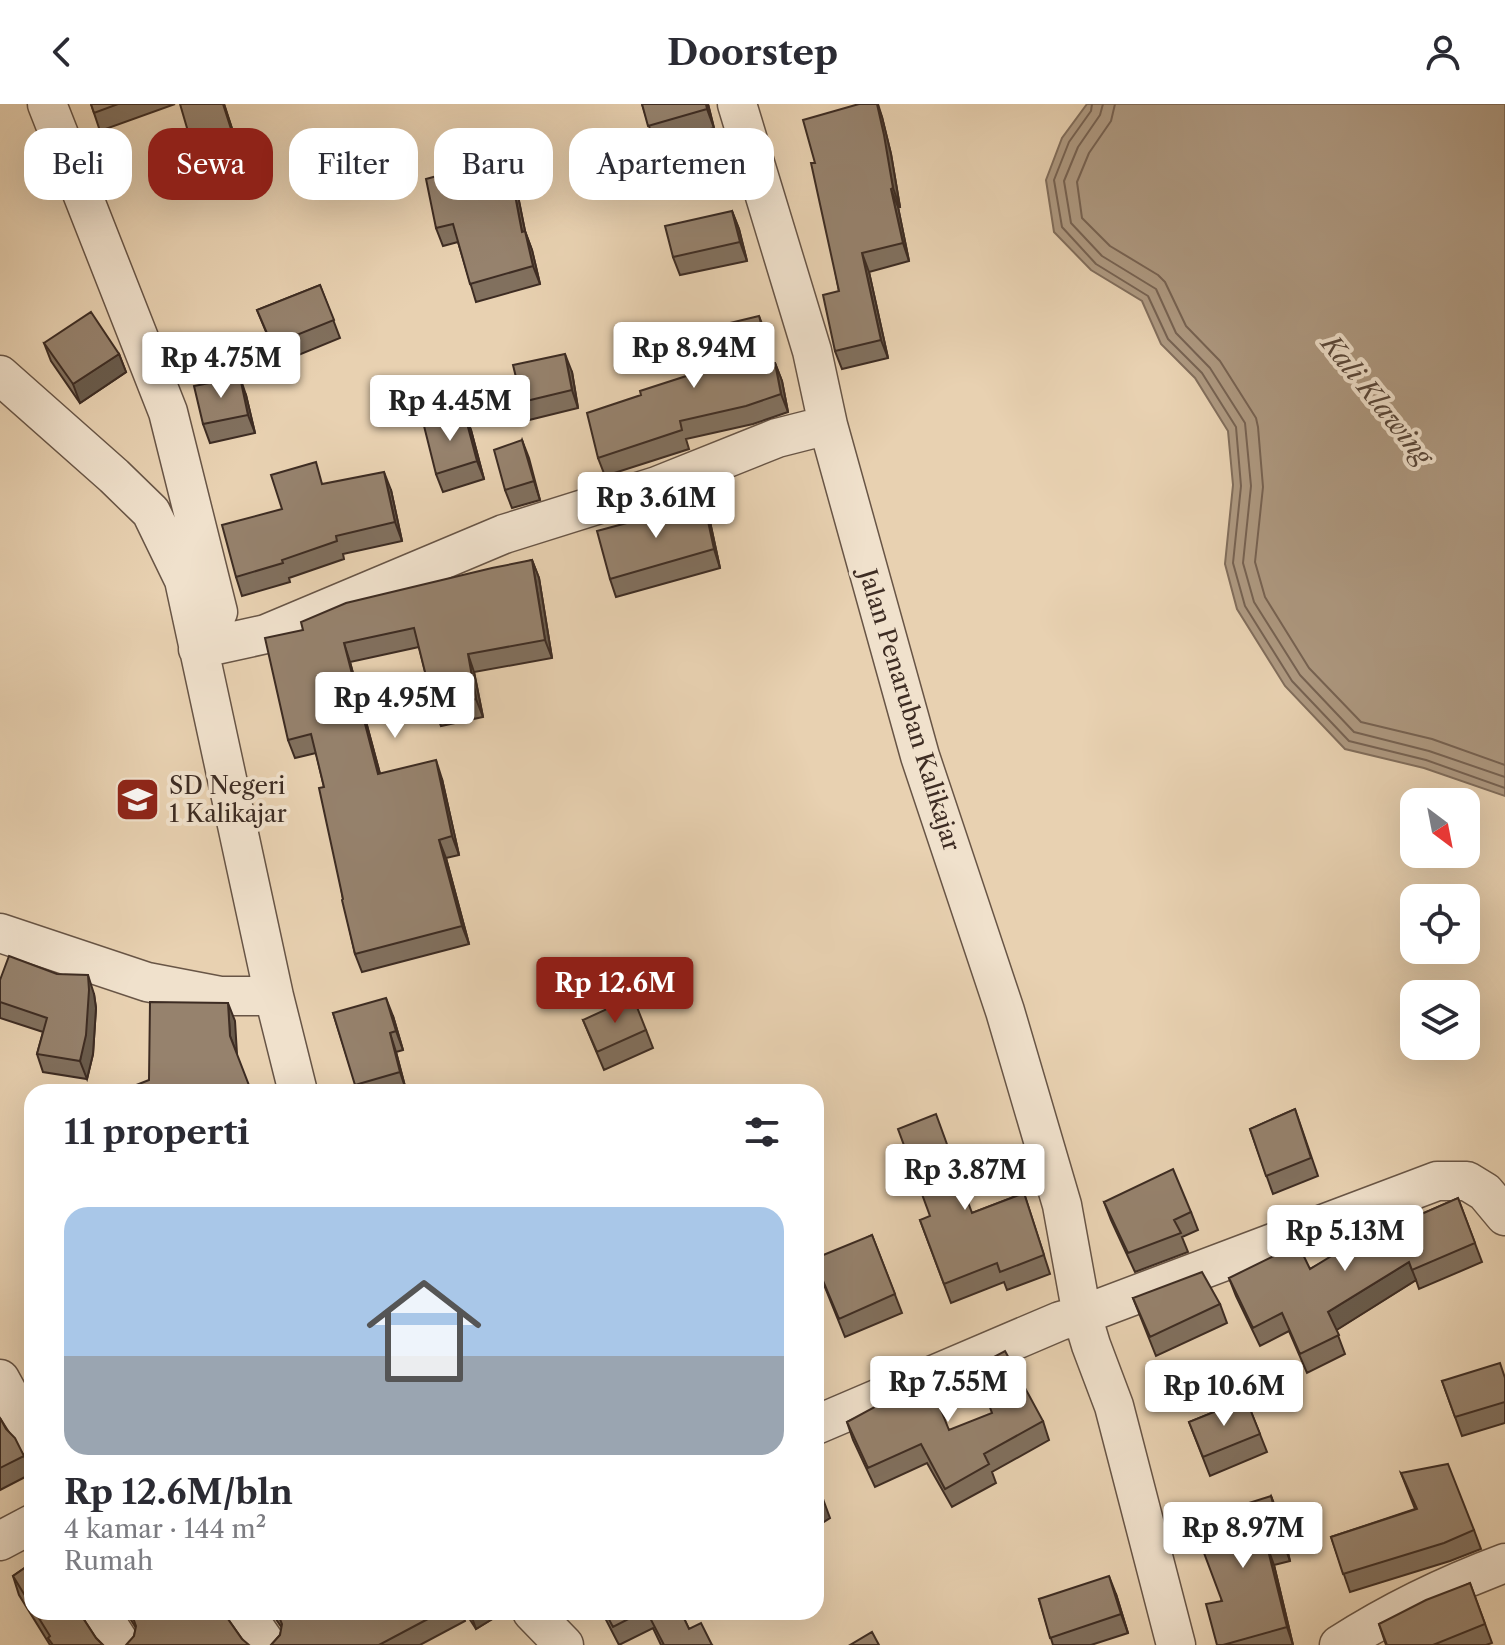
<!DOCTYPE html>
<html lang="id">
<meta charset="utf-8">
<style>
body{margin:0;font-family:"Libre Caslon Text",serif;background:#f2f2f3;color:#2b2b33;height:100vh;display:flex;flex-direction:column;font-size:30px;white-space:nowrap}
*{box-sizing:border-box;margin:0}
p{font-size:26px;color:#7c7c81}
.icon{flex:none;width:44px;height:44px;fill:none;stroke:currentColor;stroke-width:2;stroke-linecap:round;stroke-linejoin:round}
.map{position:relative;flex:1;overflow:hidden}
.details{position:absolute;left:24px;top:980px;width:800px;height:536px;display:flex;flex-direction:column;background:#fff;border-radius:24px;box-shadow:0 8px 32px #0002}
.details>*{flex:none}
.guide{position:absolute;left:24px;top:24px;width:800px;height:72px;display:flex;gap:16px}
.needle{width:52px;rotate:148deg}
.buttons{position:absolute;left:1400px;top:684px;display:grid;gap:16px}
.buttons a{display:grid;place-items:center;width:80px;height:80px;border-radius:16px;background:#fff;box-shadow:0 8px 32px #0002;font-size:40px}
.price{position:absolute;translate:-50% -68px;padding:0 18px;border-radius:8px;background:#fff;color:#222;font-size:26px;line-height:52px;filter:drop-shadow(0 2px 4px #0008)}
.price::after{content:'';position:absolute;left:50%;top:48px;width:24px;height:18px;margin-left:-12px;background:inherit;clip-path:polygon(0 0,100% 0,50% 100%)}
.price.on{background:#8f2418;color:#fff}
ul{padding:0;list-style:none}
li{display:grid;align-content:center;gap:16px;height:424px;padding:0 40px}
li span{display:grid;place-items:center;height:248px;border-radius:24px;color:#555}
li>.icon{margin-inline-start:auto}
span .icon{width:144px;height:144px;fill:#fffc;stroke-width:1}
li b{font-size:34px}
h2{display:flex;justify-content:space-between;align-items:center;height:96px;padding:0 40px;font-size:34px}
.tag{padding:0 28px;border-radius:24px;background:#fff;box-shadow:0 8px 32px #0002;font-size:28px;line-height:72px}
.tag.on{background:#8f2418;color:#fff}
header{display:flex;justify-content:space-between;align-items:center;height:104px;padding:0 40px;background:#fff;font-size:36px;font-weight:700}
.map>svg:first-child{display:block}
.water{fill:#ae9981;stroke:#816d5b;stroke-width:2}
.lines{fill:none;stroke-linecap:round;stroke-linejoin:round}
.shore{stroke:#766252;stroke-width:2}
.minor-casing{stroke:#685546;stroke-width:41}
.minor{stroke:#f0e1cc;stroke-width:38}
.wall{fill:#81705e;stroke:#3d2c23;stroke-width:2}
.shaded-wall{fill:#695b4c;stroke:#3d2c23;stroke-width:2}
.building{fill:#96826d;stroke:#3d2c23;stroke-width:2}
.labels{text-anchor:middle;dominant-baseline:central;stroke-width:8;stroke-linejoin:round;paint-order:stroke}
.street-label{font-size:24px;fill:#3d2c23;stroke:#f0e1cc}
.poi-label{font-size:24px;fill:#3d2c23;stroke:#f0e1cc;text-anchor:start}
.water-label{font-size:26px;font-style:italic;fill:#59473a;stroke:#f0e1cc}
</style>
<header><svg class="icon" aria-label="back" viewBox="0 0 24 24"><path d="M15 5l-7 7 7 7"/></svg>Doorstep<svg class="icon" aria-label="person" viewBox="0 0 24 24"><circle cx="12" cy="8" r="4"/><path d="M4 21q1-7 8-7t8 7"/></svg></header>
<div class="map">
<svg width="1505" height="1541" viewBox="0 0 1505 1541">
<rect width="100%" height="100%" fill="#e8d1b1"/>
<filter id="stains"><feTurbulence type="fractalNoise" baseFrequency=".0025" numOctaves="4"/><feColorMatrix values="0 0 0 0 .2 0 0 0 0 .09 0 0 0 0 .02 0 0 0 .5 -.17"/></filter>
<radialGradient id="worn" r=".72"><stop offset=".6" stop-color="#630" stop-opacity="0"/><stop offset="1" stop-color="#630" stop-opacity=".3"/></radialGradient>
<path class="water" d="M1087,0H1505V692L1424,664L1345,645L1285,582L1237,505L1225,460L1233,381L1228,327L1195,274L1161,240L1142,197L1091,166L1054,128L1046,76L1062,34Z"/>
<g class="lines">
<path class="shore" d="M1092,0L1091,7L1069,38L1054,76L1062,123L1096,160L1148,192L1168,235L1202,269L1236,323L1241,382L1233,459L1245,502L1292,577L1349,637L1426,656L1505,684
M1103,0L1100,11L1078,43L1064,77L1071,119L1102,152L1156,185L1176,229L1210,264L1245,319L1251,382L1243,459L1254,498L1300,571L1354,628L1429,647L1505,673
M1115,0L1111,17L1089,49L1077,78L1082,114L1110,142L1158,171L1165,178L1186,222L1220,257L1256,314L1258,323L1263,383L1255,458L1265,493L1309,564L1361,618L1432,635L1505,661"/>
<defs>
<path id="minor" d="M47,0L168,308L218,508
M737,0L812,247L828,321L920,652L1005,907L1062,1101L1082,1211L1091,1241L1114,1302L1176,1541
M0,271L114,372L151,408L184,476L274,892
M198,545L266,530L504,430L657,382L777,334L828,321
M0,829L147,878L220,892H274L298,988
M0,1275L32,1333
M816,1321L1060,1217L1082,1211L1437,1077H1467L1485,1088L1505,1112
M0,1437L32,1420
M100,1508L121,1541
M244,1508L267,1541
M532,1508L564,1541
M1339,1541C1392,1507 1446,1481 1505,1459"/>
</defs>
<use href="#minor" class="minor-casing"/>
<use href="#minor" class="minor"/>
</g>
<path class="wall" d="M91,0H175L100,27Z
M224,0L239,46L199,59L192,41Z
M642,0H708L714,24L655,41Z
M859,0H878L882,13L891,50L900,103H898L909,157L869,168L888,254L842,265L835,247L839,187L815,59Z
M504,33L510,52L525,127L532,146L540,180L476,198L458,138L443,142L436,124L466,64Z
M732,107L739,125L747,157L680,171L673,153Z
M320,181L340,234L279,259L257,206Z
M766,230L773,259H775L782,277L788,308L753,320L686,335L689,345L605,372L598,354L641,291L711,264Z
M44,239L119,250L126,268L80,299L51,257Z
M572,268L578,304L529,316L522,298Z
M246,291L255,329L210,339L203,320Z
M464,308L471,326L484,375L443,388L436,370Z
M522,336L540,396L512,404L505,386Z
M324,380L391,386L402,437L343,450L344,455L289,474L290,478L242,492L236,473L282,405Z
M709,413L720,464L616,493L610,475Z
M532,456L539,474L552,554L474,568L483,613L441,622L434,604L419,543L350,558L380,670L442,675L459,751L446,754L469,840L362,868L355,850L343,795L324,683L316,649L295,654L288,636L303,526Z
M0,876L94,890L96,904L93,950L87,975L43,968L37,950L43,928L0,914Z
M333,909L393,912L403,946L396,948L406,986L401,988H358Z
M583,916L646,926L653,944L604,966Z
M1295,1005L1318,1072L1273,1090L1250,1025Z
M1024,1089L1050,1170L1007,1186L1004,1178L951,1199L920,1116L972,1109Z
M1458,1094L1482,1158L1419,1185L1416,1176L1336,1226L1345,1250L1307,1269L1289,1227L1260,1242L1236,1192L1229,1174L1310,1165L1376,1130Z
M1104,1098L1191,1108L1198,1126L1182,1133L1188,1148L1135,1168L1111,1116Z
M872,1131L902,1209L845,1233L816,1161Z
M1133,1194L1220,1200L1227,1219L1156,1252Z
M1505,1273V1319L1462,1332L1442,1277Z
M1246,1295L1267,1348L1210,1372L1189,1318Z
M881,1302L949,1326L1043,1317L1049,1336L992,1368L996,1379L952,1403L927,1359L875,1383L853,1336L847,1318Z
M0,1314L24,1352L31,1370L0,1386Z
M1401,1369L1474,1426L1481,1445L1450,1457L1350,1488L1331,1433L1415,1405Z
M1271,1392L1278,1410L1290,1457L1274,1461L1293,1541H1217L1221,1497Z
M32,1459V1508H79L96,1534L103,1541H50L19,1491L13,1472Z
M1470,1479L1492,1539L1486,1541H1386L1379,1520Z
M1116,1490L1128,1529L1091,1541H1053L1039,1495Z
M126,1508H223L242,1535L134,1532L136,1524Z
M271,1508H340L343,1512L351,1508H462L465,1517L420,1541H271L280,1531L282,1524Z
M465,1508H501L502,1509L476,1525Z
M602,1508H681L689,1525L712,1541H661L653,1524L619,1541Z"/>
<path class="shaded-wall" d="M223,0H224L239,46L232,28Z
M706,0H708L714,24L707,5Z
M877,0L882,13L891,50L900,103L893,84Z
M504,33L510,52L529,147L522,128Z
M891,85L898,103L909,157L903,139Z
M732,107L739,125L747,157L740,138Z
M525,127L532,146L540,180L533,162Z
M862,149L869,168L888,254L881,236Z
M759,212L766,230L778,278L772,259Z
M119,250L126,268L80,299L73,280Z
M565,250L572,268L578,304L572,286Z
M775,259L782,277L788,308L781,290Z
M240,273L246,291L255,329L248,311Z
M464,308L471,326L484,375L477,357Z
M522,336L529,354L540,396L534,377Z
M384,368L391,386L402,437L395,418Z
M703,394L709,413L720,464L714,445Z
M532,456L539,474L552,554L545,536Z
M344,539L350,558L385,688L378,670Z
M468,550L474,568L483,613L476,595Z
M436,656L442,675L459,751L452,732Z
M439,736L446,754L469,840L462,822Z
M88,871L94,890L96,904L93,950L87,975L80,957Z
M386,894L393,912L403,946L396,927Z
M228,899L235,917L237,950L230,932Z
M390,929L396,948L406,986L400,968Z
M1409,1158L1416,1176L1335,1227L1328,1208Z
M1271,1392L1278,1410L1290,1457L1283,1438Z
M823,1395L830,1414L816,1423V1400Z
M1267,1442L1274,1461L1293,1541L1287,1523Z
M1109,1472L1116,1490L1128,1529L1121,1510Z
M470,1508H501L502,1509L476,1525Z"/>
<path class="building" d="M91,0H118L94,9Z
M180,0H223L232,28L192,41Z
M642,0H706L707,5L648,22Z
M859,0H877L884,31L893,84L891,85L903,139L862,149L881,236L835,247L823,191L839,187L811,59H815L803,16Z
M504,33L522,128L525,127L533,162L470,180L453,120L436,124L426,75L466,64L462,42Z
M732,107L740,138L673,153L665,122Z
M320,181L334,216L272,241L257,206Z
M91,208L119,250L73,280L44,239Z
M759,212L772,259H775L781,290L746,302L680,317L682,326L598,354L587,309L641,291L640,287L711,264L701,226Z
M565,250L572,286L522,298L513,261Z
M240,273L248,311L203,320L194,282Z
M464,308L477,357L436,370L424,322Z
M522,336L534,377L505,386L494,346Z
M316,358L322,380L384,368L395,418L336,432L337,437L282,456L283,459L236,473L222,421L282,405L271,371Z
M703,394L714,445L610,475L597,427L675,406L674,404Z
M532,456L545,536L468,550L476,595L434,604L414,524L344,539L378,670L436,656L452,732L439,736L462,822L355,850L342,796L343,795L319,684L324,683L311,630L288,636L265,534L303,526L301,518L346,499L492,464Z
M9,852L57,870L88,871L89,886L86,931L80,957L37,950L47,914L0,898V876Z
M633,893L646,926L597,948L583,916Z
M386,894L396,927L390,929L400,968L355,981L333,909Z
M150,898L228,899L230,932L250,984L241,988H121V987L149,976Z
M1295,1005L1311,1054L1266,1072L1250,1025Z
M936,1010L972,1109L1024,1089L1044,1151L1000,1168L997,1159L944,1180L920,1116L930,1112L898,1025Z
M1173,1065L1191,1108L1174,1116L1181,1129L1128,1149L1104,1098Z
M1458,1094L1475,1139L1412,1166L1409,1158L1328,1208L1339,1231L1300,1250L1282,1209L1253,1224L1229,1174L1298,1140L1310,1165L1374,1126L1376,1130Z
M872,1131L895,1190L839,1215L816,1160V1154Z
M1202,1168L1220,1200L1150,1233L1133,1194Z
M1005,1247L1043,1317L984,1350L989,1360L945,1385L921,1340L868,1364L847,1318L880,1300L881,1302L929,1276L949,1326L992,1309L975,1263Z
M1500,1259L1505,1274V1298L1455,1313L1442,1277Z
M1246,1295L1260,1330L1203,1353L1189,1318Z
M0,1314L6,1325L15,1334L24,1352L0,1364Z
M1448,1360L1474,1426L1444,1439L1343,1470L1331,1433L1417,1405L1401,1369Z
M816,1384L823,1395L816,1400Z
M1271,1392L1283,1438L1267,1442L1287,1523L1223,1541H1217L1206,1500L1222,1497L1192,1417Z
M32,1459V1503L13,1472Z
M1109,1472L1121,1510L1050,1534L1039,1495Z
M1470,1479L1485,1520L1433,1541H1387L1379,1520L1426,1496Z
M35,1508H79L96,1534L103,1541H53L48,1534L50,1532Z
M131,1508H223L242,1535L249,1541H126L134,1532L136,1522Z
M277,1508H340L343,1512L351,1508H441L379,1541H271L280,1531L282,1520Z
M605,1508H642L613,1523Z
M647,1508H681L689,1525L701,1519L712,1541H664Z
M872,1528L879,1541H850Z"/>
<defs>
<symbol id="school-square" viewBox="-11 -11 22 22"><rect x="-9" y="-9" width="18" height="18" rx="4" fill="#8f2418" stroke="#f0e1cc"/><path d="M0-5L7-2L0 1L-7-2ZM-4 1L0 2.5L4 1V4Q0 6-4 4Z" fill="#fff"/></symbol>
</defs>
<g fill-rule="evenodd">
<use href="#school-square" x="112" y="670" width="51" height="51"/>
</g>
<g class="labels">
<g class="street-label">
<text transform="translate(910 606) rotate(73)">Jalan Penaruban Kalikajar</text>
</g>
<g class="poi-label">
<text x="169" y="681">SD Negeri<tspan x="169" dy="28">1 Kalikajar</tspan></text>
</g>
<g class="water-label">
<text transform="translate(1377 296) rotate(51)">Kali Klawing</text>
</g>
</g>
<rect width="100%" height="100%" filter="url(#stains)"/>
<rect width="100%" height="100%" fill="url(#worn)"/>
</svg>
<div class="buttons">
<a><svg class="needle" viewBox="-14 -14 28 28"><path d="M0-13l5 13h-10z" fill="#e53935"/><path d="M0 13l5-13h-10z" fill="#7c7c81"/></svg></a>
<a><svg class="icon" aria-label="locate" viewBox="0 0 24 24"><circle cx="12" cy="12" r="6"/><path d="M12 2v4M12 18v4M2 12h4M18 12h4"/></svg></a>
<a><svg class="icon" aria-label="layers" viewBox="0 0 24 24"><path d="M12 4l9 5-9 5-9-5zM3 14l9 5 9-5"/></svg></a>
</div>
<b class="price" style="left:694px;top:286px">Rp 8.94M</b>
<b class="price" style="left:221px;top:296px">Rp 4.75M</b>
<b class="price" style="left:450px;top:339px">Rp 4.45M</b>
<b class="price" style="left:656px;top:436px">Rp 3.61M</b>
<b class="price" style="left:395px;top:636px">Rp 4.95M</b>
<b class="price on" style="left:615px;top:921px">Rp 12.6M</b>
<b class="price" style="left:965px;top:1108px">Rp 3.87M</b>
<b class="price" style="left:1345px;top:1169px">Rp 5.13M</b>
<b class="price" style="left:948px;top:1320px">Rp 7.55M</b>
<b class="price" style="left:1224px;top:1324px">Rp 10.6M</b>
<b class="price" style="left:1243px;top:1466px">Rp 8.97M</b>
<div class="guide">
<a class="tag">Beli</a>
<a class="tag on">Sewa</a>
<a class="tag">Filter</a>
<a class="tag">Baru</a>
<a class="tag">Apartemen</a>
</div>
<section class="details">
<h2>11 properti<svg class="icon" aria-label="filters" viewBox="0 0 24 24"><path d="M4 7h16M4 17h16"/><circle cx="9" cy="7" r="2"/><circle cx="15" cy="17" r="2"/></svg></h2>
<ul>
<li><span style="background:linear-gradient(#a9c7e8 60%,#9aa5b1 0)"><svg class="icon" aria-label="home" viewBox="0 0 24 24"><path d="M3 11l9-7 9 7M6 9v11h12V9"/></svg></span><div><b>Rp 12.6M/bln</b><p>4 kamar · 144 m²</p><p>Rumah</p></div></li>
</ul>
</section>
</div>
